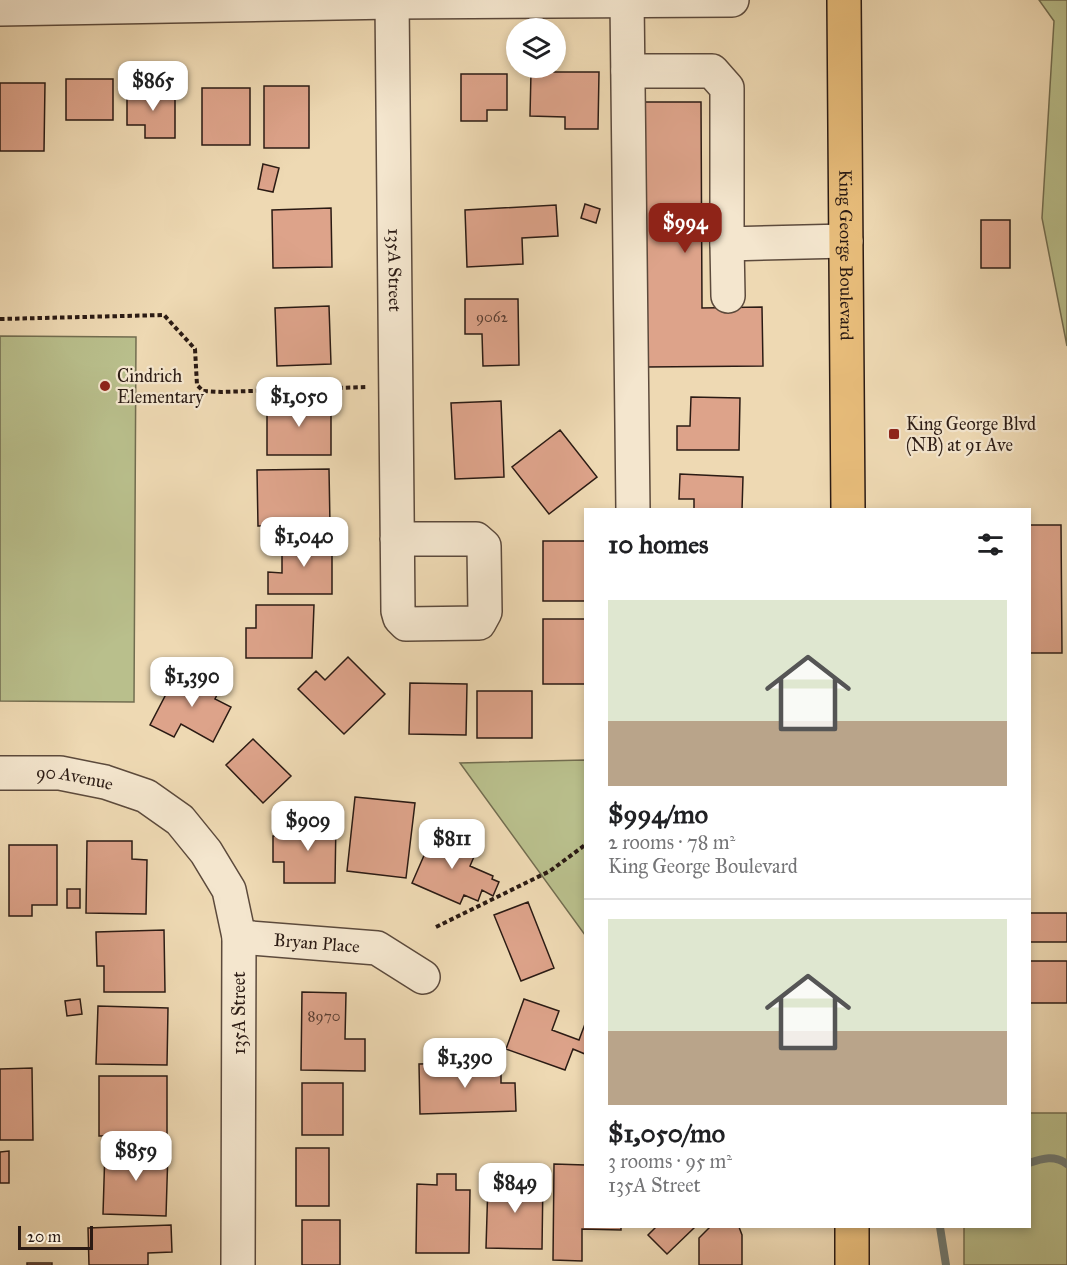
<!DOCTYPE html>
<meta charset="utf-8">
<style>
body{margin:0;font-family:"IM FELL Great Primer",serif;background:#f2f2f2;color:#202124;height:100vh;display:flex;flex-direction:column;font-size:22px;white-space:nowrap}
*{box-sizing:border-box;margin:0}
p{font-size:20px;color:#757577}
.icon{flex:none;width:33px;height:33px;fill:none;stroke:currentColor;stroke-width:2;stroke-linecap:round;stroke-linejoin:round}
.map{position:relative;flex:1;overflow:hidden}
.sheet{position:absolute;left:584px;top:508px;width:447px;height:720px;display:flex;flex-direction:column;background:#fff;border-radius:0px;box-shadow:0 3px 9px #0003}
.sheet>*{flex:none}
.controls{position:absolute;left:506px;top:18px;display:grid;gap:12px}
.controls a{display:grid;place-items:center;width:60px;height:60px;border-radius:50%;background:#fff;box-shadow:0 3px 9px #0003;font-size:30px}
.scale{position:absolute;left:18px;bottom:15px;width:75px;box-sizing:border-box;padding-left:6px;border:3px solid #2b1b14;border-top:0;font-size:16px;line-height:21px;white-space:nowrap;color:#2b1b14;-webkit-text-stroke:4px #f4e6ce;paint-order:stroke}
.price{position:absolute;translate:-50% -51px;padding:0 14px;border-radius:12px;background:#fff;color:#222;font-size:20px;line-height:39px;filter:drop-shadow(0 2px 3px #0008)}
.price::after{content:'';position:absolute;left:50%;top:36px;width:18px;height:14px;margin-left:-9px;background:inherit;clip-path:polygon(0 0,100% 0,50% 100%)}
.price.selected{background:#8f2418;color:#fff}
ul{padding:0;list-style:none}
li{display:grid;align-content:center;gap:12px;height:318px;padding:0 24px}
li+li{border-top:2px solid #e0e0e0}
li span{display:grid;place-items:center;height:186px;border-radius:0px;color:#555}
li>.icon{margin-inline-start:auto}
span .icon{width:108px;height:108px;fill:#fffc;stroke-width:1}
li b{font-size:26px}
h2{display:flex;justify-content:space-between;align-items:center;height:72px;padding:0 24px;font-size:26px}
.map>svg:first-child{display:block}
.park{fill:#b9bf8c;stroke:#726d50;stroke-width:1.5}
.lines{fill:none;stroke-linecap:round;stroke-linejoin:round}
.stream{stroke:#6e7a74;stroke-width:8}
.building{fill:#dda38a;stroke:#2b1b14;stroke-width:1.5}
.minor-casing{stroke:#5c4a3c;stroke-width:36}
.major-casing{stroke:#2b1b14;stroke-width:36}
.path{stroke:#2b1b14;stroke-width:4;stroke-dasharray:4.5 3;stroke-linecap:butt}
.minor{stroke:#f4e6ce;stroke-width:33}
.major{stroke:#e7bc7a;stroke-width:33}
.poi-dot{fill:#8f2418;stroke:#f4e6ce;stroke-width:2}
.labels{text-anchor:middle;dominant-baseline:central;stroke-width:4.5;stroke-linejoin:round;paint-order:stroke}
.number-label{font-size:15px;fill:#583d32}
.street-label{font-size:18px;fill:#2b1b14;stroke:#f4e6ce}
.poi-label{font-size:18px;fill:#2b1b14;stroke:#f4e6ce;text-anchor:start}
</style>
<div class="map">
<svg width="1067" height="1265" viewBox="0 0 1067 1265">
<rect width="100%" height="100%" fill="#eed9b3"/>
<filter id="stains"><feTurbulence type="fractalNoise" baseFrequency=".00333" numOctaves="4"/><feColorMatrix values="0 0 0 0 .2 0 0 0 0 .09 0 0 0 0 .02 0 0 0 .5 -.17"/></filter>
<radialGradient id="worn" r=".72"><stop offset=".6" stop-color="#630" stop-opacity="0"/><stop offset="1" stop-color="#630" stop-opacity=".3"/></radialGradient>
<path class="park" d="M1039,0H1067V346L1042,218L1054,21Z
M0,336L136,337L134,702L0,701Z
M585,760V935L460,763Z
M1029,1113H1067V1265H964V1227H1029Z"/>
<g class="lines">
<path class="stream" d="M1029,1163C1043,1158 1055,1155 1067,1164
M940,1227L946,1265"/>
</g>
<path class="building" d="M531,72H599L598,129H565V117L530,116Z
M461,74H507V110H487V121H461Z
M66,79H113V120H66Z
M0,83H45L44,151H0Z
M264,86H309V148H264Z
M202,88H250V145H202Z
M127,90H175V138H145V125H127Z
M645,102H701L702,308L762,307L763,366L646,367Z
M263,164L279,168L273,192L258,189Z
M585,204L600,209L596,223L581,218Z
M556,205L558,236L522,238L523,264L467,267L465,210Z
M331,208L332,267L273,268L272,210Z
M981,220H1010V268H981Z
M465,299H518L519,365L483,366L482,334H465Z
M329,306L331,364L277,366L275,308Z
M691,397L740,398L739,450H677V426H690Z
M501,401L504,477L455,479L451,403Z
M267,402H331V455H267Z
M560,430L597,477L549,514L512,467Z
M329,469L330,525L258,526L257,470Z
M680,474L743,477L742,510H694V499H679Z
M1029,525H1061L1062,653H1029Z
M282,538H332V594H268V572L282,573Z
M543,541H585V601H543Z
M256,605H314L312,658H246V628H256Z
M543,619H585V684H543Z
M348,657L385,694L344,734L298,689L316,671L325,680Z
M197,674L221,687L215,699L231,707L213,742L181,724L174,737L150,725L176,675L192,684Z
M410,683L467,684L466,735L409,734Z
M477,691H532V738H477Z
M253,739L291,776L263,803L226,765Z
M355,797L415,803L406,878L347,871Z
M290,819L336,820L335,883H284V862H273V836H290Z
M436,828L469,843L467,849L476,852L470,866L493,876L492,879L499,882L493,896L482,890L478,901L464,895L460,904L412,883Z
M87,841H132V859L147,860L146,914L86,913Z
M9,845H57V905H32V916H9Z
M67,889H80V908H67Z
M528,902L554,968L521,981L494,915Z
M1029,913H1067V942H1029Z
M164,930L165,992H104V966H97L96,932Z
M1029,961H1067V1003H1029Z
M302,992L346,993L345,1039H365V1071L301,1070Z
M80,999L82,1014L67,1016L65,1001Z
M524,999L559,1011L552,1030L579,1040L585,1024V1054L573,1049L565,1070L506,1049Z
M98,1006L168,1008L167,1065L96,1064Z
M501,1062V1083H515L516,1111L420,1114L419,1064Z
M32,1068L33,1140H0V1069Z
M99,1076H167V1135L99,1136Z
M302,1083H343V1135H302Z
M296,1148H329V1206H296Z
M105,1149L168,1150L166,1216L103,1214Z
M9,1151V1183H0V1152Z
M554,1164L585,1165V1227H621V1230L582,1229V1261L553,1260Z
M437,1174H456V1190H470L469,1253H416L417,1184L437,1185Z
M508,1176L543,1177L542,1249L486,1248L488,1182H508Z
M302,1220H340V1265H302Z
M171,1225L172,1252L148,1253V1265H89L88,1228Z
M656,1227H695L667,1254L648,1235Z
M710,1227H739L742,1235V1265H699V1238Z
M27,1263H52V1265H27Z"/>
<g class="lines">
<defs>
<g id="minor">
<path id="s1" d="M392,0L398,611L400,618L406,624L479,623L485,612L484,546L476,539H397"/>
<path d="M627,0L633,510"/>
<path d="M0,9L392,2L732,0"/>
<path d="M628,71H712L727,88V244L846,241"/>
<path d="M727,244L728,296"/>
<path id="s2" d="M0,773H60L105,782L146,796L180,820L206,852L229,890L239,937L238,1265"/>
<path id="s3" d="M239,937L377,948L423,977"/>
</g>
<g id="major">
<path id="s4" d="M844,0L848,510"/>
<path d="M852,1227V1265"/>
</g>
</defs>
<use href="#minor" class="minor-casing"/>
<use href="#major" class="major-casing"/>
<path class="path" d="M0,319L164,315L195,349L197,385L203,391L221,392L367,387
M436,927L550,871L585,845"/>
<use href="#minor" class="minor"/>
<use href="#major" class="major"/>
</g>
<g class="poi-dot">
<circle cx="105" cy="386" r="6"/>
<rect x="888" y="428" width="12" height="12" rx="3"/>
</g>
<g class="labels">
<g class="number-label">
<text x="492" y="317">9062</text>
<text x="324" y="1016">8970</text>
</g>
<g class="street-label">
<text stroke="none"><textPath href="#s4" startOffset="255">King George Boulevard</textPath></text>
<text stroke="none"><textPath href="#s1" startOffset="270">135A Street</textPath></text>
<text stroke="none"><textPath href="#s2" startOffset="75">90 Avenue</textPath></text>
<text stroke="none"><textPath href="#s3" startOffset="78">Bryan Place</textPath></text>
<text transform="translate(239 1013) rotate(-90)">135A Street</text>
</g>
<g class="poi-label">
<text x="117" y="376">Cindrich<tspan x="117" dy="21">Elementary</tspan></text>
<text x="906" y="424">King George Blvd<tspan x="906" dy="21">(NB) at 91 Ave</tspan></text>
</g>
</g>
<rect width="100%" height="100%" filter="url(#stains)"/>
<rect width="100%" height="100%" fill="url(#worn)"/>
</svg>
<div class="controls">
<a><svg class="icon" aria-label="layers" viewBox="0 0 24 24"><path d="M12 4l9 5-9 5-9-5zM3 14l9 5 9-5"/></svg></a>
</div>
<div class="scale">20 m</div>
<b class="price" style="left:153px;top:112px">$865</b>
<b class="price selected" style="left:685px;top:254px">$994</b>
<b class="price" style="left:299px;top:428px">$1,050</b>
<b class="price" style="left:304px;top:568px">$1,040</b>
<b class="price" style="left:192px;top:708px">$1,390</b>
<b class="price" style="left:308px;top:852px">$909</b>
<b class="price" style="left:452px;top:870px">$811</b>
<b class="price" style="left:465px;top:1089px">$1,390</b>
<b class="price" style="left:136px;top:1182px">$859</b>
<b class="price" style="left:515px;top:1214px">$849</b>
<section class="sheet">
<h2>10 homes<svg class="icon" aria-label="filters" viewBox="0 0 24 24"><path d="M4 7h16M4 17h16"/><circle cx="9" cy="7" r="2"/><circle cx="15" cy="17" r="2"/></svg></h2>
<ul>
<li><span style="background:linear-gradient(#dfe7d0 65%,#b9a48a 0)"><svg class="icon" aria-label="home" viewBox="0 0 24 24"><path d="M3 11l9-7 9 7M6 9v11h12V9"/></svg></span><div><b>$994/mo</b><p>2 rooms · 78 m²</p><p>King George Boulevard</p></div></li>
<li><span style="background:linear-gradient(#dfe7d0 60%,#b9a48a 0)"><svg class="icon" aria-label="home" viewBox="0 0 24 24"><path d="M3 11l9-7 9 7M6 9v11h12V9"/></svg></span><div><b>$1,050/mo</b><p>3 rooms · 95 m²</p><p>135A Street</p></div></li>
</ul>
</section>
</div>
